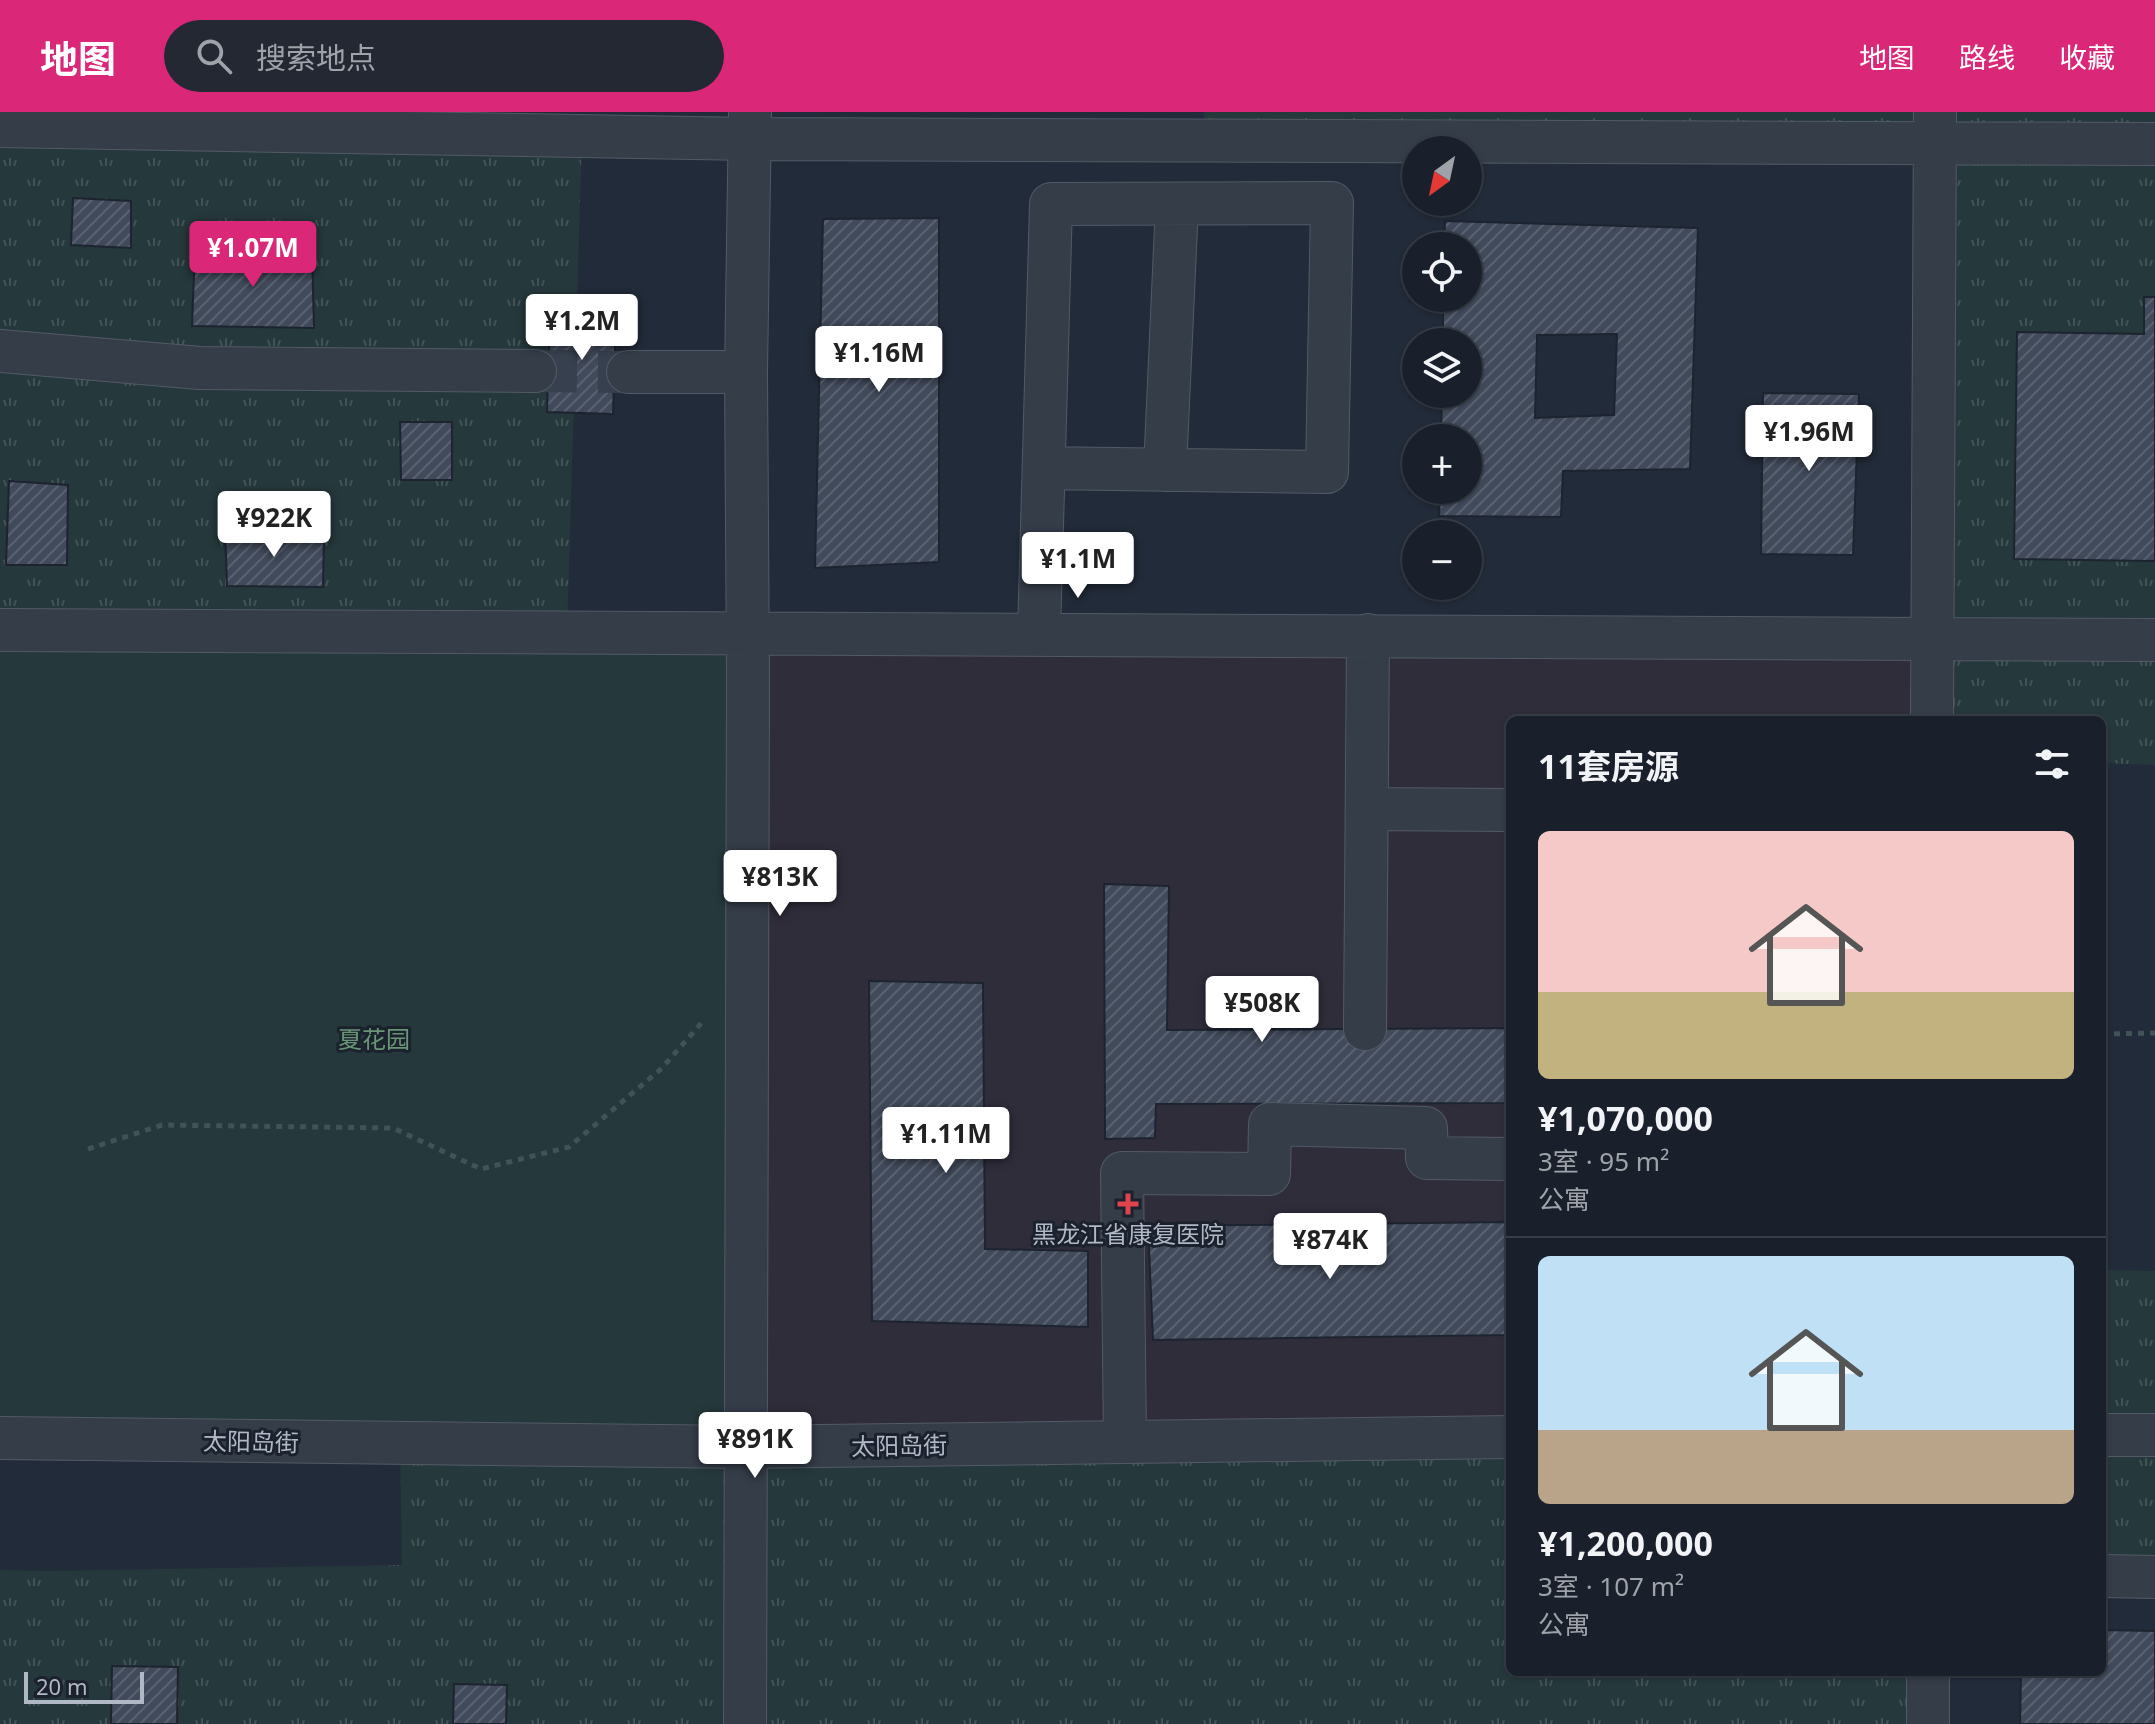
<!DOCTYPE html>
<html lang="zh">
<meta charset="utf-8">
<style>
body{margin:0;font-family:"Noto Sans","Noto Sans SC",sans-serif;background:#232833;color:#f1f3f6;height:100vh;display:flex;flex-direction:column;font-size:30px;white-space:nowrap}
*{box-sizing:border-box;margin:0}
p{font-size:26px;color:#9fa3a9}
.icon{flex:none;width:44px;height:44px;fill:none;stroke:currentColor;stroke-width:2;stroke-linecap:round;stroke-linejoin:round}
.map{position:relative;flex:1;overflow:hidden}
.drawer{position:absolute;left:1506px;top:604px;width:600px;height:960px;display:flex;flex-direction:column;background:#1a202b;border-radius:12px;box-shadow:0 2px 6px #0004,0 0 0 2px #383e47}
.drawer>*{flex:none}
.needle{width:52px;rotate:213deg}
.tools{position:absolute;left:1402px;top:24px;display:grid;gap:16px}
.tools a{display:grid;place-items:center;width:80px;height:80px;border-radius:50%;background:#1a202b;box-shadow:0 2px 6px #0004,0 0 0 2px #383e47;font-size:40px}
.scale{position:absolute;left:24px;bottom:20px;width:120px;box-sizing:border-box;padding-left:8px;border:4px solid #b0b7c5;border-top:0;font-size:22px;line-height:28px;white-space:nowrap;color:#b0b7c5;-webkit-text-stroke:6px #1b222e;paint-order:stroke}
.price{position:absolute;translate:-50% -68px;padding:0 18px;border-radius:8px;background:#fff;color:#222;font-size:26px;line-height:52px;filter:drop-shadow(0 2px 4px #0008)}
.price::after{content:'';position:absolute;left:50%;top:48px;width:24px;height:18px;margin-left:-12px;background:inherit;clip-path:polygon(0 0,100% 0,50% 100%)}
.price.active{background:#db2777;color:#fff}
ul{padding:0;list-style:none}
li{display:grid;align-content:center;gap:16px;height:424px;padding:0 32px}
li+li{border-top:2px solid #383e47}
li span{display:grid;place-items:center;height:248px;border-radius:12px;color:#555}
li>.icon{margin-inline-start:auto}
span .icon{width:144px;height:144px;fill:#fffc;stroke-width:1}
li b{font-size:34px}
h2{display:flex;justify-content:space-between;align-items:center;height:96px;padding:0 32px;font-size:34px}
header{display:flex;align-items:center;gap:48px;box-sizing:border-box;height:112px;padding:0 40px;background:#db2777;color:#fff}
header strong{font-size:38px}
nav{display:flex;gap:44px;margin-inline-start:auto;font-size:28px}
.search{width:560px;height:72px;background:#232833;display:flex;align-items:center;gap:20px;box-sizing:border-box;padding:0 28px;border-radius:44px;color:#9fa3a9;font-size:30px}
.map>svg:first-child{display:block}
.medical{fill:#302d3b}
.grass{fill:url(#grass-tufts)}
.park{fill:#25383b}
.building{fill:url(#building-hatch);stroke:#1d2430;stroke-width:2;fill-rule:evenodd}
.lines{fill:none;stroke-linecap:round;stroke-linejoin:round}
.minor-tunnel{stroke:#37404e;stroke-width:42;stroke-dasharray:42 21;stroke-linecap:butt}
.minor-casing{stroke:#535a67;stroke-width:44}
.path{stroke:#425357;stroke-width:5;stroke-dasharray:6 6;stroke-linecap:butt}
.minor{stroke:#353d49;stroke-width:42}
.health-dot{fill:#e0444e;stroke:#1b222e;stroke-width:3}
.labels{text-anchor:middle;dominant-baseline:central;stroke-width:6;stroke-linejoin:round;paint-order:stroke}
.park-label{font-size:24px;fill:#689675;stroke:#1b222e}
.poi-label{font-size:24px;fill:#b0b7c5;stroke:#1b222e}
.street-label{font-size:24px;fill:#b0b7c5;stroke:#1b222e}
</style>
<header>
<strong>地图</strong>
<div class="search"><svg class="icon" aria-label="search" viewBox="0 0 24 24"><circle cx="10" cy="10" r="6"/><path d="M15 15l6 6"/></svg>搜索地点</div>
<nav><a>地图</a><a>路线</a><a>收藏</a></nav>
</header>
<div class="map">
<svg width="2155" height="1612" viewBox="0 0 2155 1612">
<defs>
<pattern id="grass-tufts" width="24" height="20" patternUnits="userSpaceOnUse" patternTransform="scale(2)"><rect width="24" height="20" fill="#25383b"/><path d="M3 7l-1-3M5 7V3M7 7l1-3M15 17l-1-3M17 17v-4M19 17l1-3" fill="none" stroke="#425356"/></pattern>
<pattern id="building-hatch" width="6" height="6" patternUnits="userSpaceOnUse" patternTransform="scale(2)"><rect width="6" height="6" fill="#414a5b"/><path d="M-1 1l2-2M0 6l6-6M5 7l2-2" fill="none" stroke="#5a6271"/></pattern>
</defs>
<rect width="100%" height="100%" fill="#222b39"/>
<path class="medical" d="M748,520L1933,525L1932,608H1510V1325L746,1335Z"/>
<path class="grass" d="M1204,0H2155V653L2102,651V608H1932L1935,29L1204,28Z
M0,15L582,25L567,520L0,518Z
M2102,1158L2155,1159V1455H2102Z
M1510,1327V1560H1928V1612H762V1341Z
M400,1331L746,1335L745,1612H0V1458L48,1459L402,1453Z"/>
<path class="park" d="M0,518L748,520L746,1335L0,1326Z"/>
<path class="building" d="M73,86L131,89V136L71,133Z
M939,106V450L815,456L823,107Z
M1445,109L1698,116L1690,357L1563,359L1561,405L1439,404L1440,378H1468V326H1441L1442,282H1468V230H1443V186H1468V134H1444ZM1617,222L1614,303L1535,306L1537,223Z
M195,136L312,142L314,216L192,214Z
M2144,185H2155V449L2014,447L2017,220L2144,222Z
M550,197L616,199L613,302L547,300Z
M1763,281L1859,282L1853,443L1761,442Z
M400,310H452V368H401Z
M9,369L68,373L67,453H6Z
M225,416L324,423L323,475L227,474Z
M1104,772L1169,774L1167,918L1510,916V991L1156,992L1155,1026L1105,1027Z
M869,869L983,871L985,1137L1088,1139V1215L872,1209Z
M1510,1110V1223L1153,1228L1148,1114Z
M2102,1518L2155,1519V1612H2020L2021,1560H2102Z
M112,1554L178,1555L177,1612H111Z
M454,1572L507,1573L506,1612H453Z"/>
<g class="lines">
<path class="minor-tunnel" d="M535,259L628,260"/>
<defs>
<path id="minor" d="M0,14L750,27L2155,32
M0,239L200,256L535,259
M628,260H746
M1165,358L1177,92
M0,518L2155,528
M1039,521L1051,92L1332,91L1327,360L1044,356
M1932,608L1935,1
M1368,697L1510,698
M1365,917L1368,523
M2102,1323H2155
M0,1326L746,1335L1510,1325
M1125,1330L1122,1061L1269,1062L1270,1012L1426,1016L1427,1046L1510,1047
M2102,1464L2155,1465
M745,1612L748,567L746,260L750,1
M1928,1612V1560"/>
</defs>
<use href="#minor" class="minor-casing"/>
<path class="path" d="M2102,922L2155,921
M88,1037L162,1013L393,1016L481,1057L569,1035L662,956L704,908"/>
<use href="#minor" class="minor"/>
</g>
<path class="health-dot" d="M1124 1080h8v8h8v8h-8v8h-8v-8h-8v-8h8z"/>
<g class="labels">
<g class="park-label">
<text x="374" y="926">夏花园</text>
</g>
<g class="poi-label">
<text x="1128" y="1121">黑龙江省康复医院</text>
</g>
<g class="street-label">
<text transform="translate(251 1329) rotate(1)">太阳岛街</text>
<text transform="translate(899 1333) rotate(-1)">太阳岛街</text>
</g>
</g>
</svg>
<div class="tools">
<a><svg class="needle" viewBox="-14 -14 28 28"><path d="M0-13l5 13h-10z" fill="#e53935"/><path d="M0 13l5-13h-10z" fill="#9fa3a9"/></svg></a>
<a><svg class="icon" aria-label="locate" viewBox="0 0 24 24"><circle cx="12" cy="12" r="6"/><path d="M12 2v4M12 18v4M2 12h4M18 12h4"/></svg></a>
<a><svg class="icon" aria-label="layers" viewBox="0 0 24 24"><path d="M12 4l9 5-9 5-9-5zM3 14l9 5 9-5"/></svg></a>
<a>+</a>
<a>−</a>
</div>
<div class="scale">20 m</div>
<b class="price active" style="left:253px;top:177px">¥1.07M</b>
<b class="price" style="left:582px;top:250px">¥1.2M</b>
<b class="price" style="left:879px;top:282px">¥1.16M</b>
<b class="price" style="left:1809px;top:361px">¥1.96M</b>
<b class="price" style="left:274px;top:447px">¥922K</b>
<b class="price" style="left:1078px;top:488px">¥1.1M</b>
<b class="price" style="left:780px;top:806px">¥813K</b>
<b class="price" style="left:1262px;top:932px">¥508K</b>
<b class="price" style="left:946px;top:1063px">¥1.11M</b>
<b class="price" style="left:1330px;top:1169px">¥874K</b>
<b class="price" style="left:755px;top:1368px">¥891K</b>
<section class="drawer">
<h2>11套房源<svg class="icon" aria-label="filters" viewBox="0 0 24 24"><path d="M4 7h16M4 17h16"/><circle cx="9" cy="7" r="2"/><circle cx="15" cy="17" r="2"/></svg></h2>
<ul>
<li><span style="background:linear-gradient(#f6c9c9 65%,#c2b280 0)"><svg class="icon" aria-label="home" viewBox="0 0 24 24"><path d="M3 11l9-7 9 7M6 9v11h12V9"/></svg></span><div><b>¥1,070,000</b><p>3室 · 95 m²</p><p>公寓</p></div></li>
<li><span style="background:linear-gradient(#bfe0f5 70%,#b9a48a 0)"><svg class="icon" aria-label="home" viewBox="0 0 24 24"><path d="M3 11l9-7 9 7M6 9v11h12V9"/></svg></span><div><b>¥1,200,000</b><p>3室 · 107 m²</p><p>公寓</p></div></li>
</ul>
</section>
</div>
